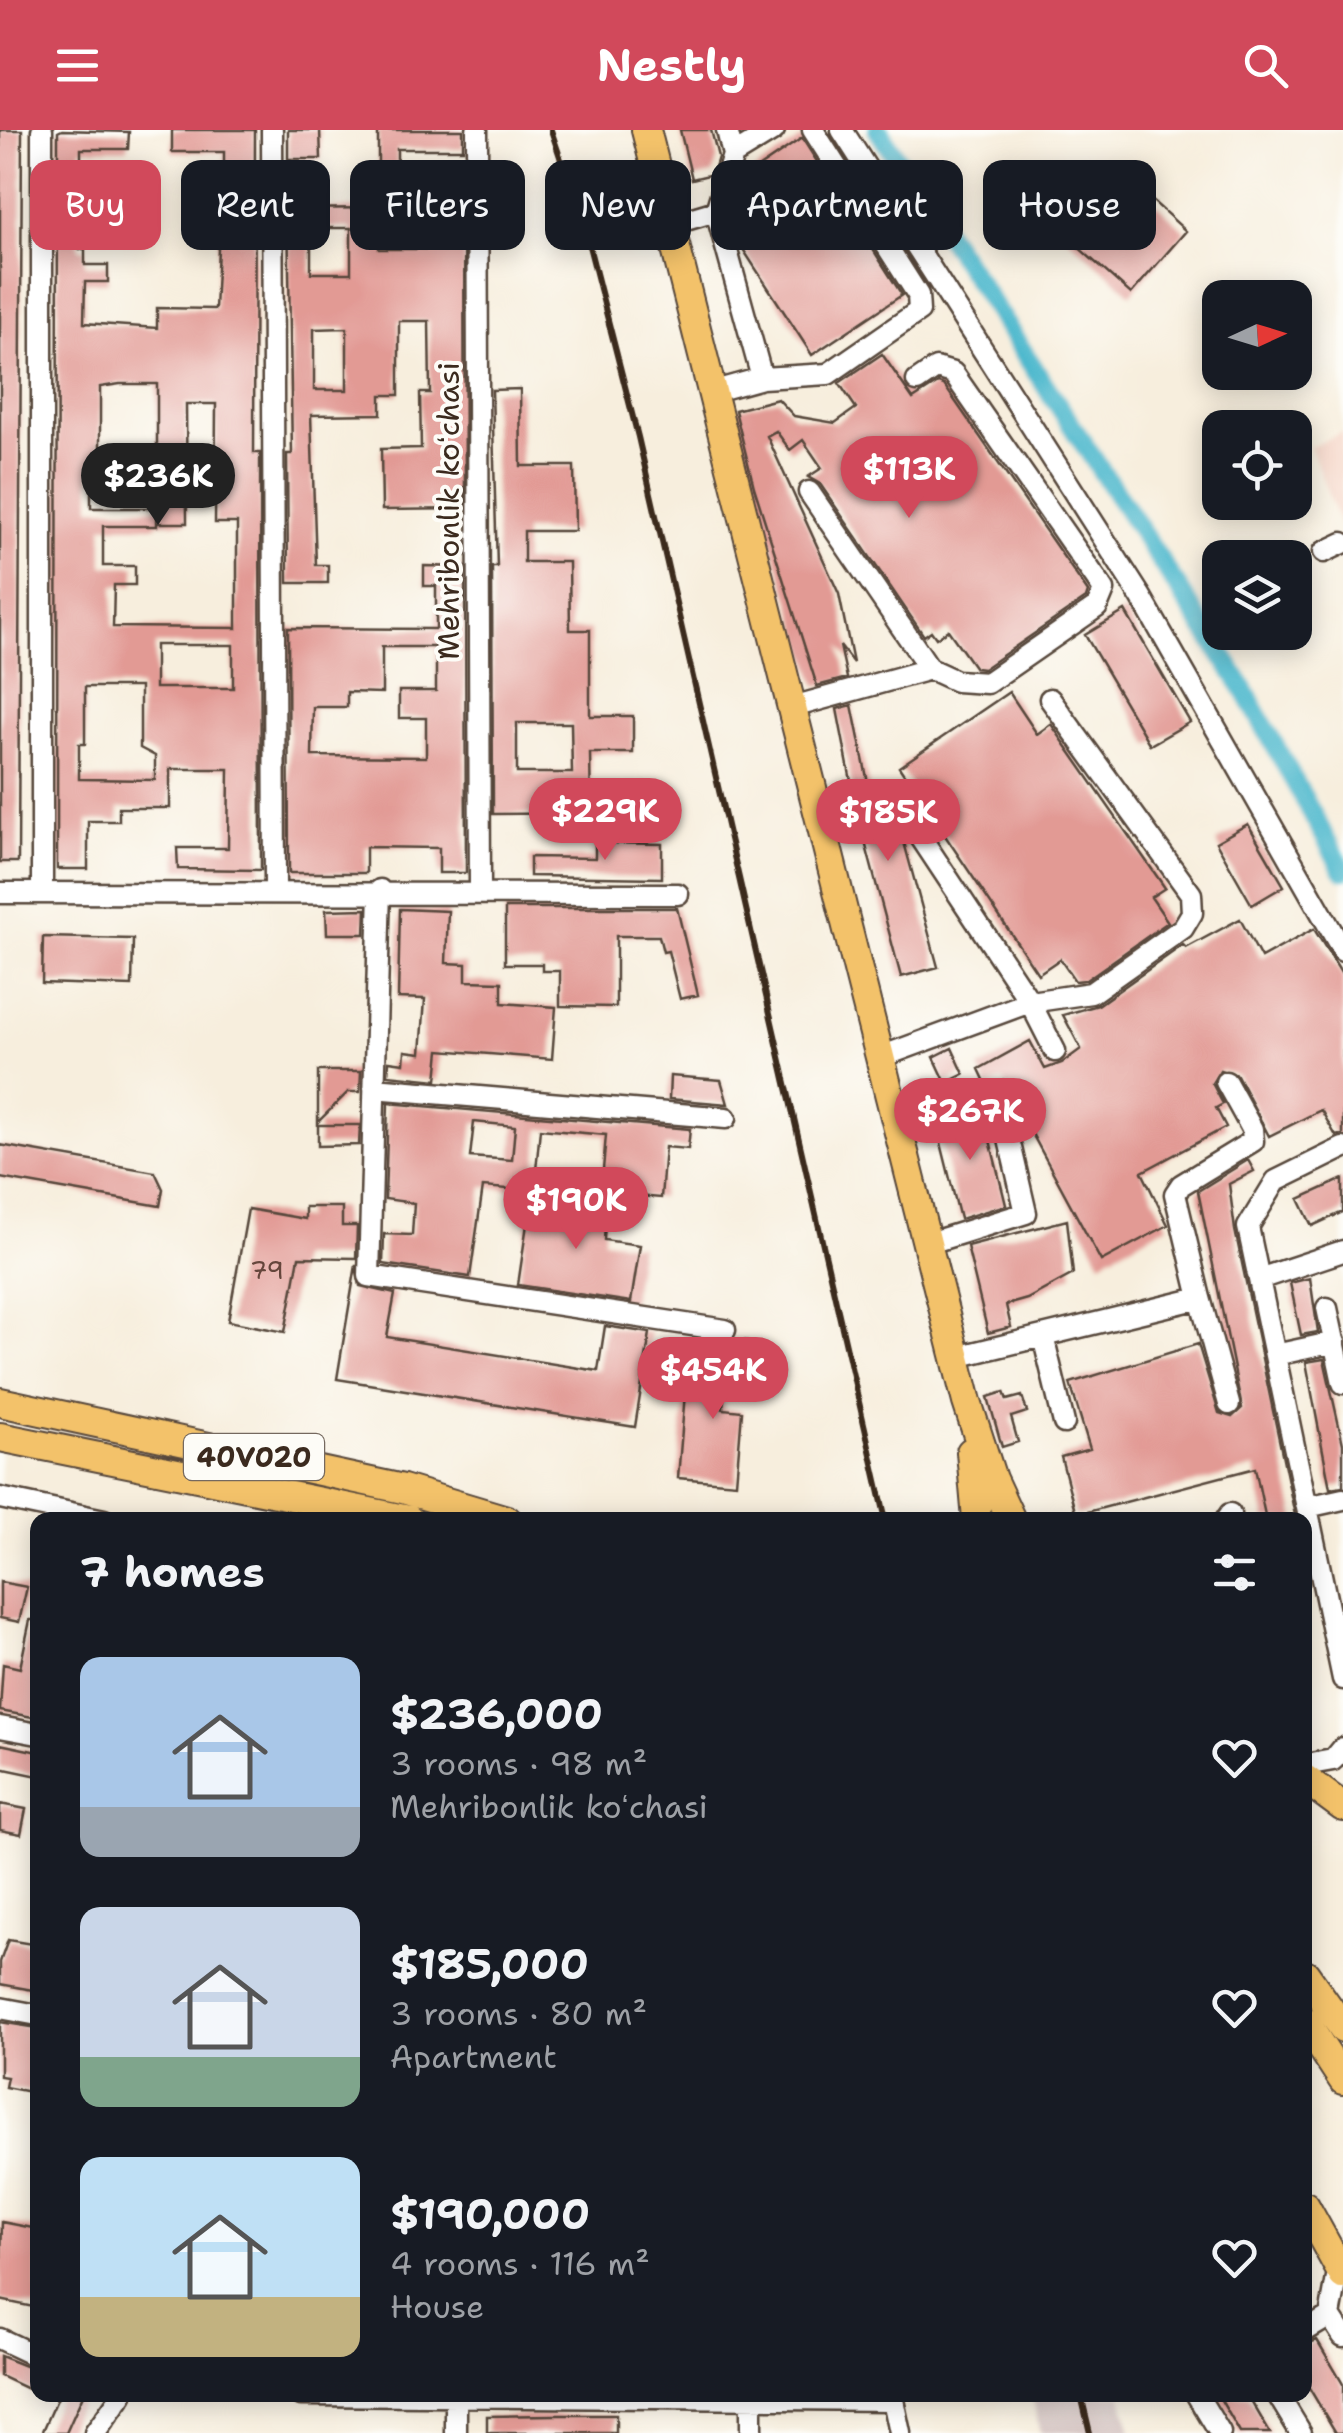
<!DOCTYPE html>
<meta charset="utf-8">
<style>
body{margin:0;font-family:"Shantell Sans",sans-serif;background:#20242c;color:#f1f3f6;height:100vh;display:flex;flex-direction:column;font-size:38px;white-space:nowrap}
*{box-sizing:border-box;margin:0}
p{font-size:32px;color:#9ea1a6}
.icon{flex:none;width:55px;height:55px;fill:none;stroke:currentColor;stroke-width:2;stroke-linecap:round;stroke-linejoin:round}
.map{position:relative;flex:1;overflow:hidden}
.panel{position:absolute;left:30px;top:1382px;width:1282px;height:890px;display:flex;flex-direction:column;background:#171b24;border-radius:20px;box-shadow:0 5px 25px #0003}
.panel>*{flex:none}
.hud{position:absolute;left:30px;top:30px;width:1285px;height:90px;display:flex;gap:20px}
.needle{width:65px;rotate:86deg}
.tools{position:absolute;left:1202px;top:150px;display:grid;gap:20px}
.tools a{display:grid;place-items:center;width:110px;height:110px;border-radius:20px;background:#171b24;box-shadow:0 5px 25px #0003;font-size:50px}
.price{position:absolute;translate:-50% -85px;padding:0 22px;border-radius:35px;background:#d1495b;color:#fff;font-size:32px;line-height:65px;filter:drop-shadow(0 2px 5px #0008)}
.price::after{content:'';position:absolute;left:50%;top:60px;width:30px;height:22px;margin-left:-15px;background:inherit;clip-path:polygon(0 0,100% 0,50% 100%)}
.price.selected{background:#222;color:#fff}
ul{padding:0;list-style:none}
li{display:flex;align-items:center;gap:30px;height:250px;padding:0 50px}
li span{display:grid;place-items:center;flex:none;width:280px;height:200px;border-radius:20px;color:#555}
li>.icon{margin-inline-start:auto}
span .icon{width:120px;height:120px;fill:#fffc;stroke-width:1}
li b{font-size:42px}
h2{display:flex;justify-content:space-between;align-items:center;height:120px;padding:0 50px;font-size:42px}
.chip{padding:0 35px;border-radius:20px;background:#171b24;box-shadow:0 5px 25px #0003;font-size:35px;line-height:90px}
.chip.selected{background:#d1495b;color:#fff}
header{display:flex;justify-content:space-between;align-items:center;height:130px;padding:0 50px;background:#d1495b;color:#fff;font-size:45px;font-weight:700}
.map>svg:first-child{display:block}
.built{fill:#f5d2c3}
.industrial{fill:#d1bfbd}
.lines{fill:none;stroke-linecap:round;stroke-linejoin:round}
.canal{stroke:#50b9ce;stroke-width:20}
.building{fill:#e29a94;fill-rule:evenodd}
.minor-casing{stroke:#57473b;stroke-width:25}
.major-casing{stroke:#57473b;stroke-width:32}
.minor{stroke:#fff;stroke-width:20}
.major{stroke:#f3c26a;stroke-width:28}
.rail{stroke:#3b2a1e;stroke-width:6}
.labels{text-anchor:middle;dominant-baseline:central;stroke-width:8;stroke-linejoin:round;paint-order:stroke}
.number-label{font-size:25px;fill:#65463c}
.shield{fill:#fdfcf7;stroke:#75695f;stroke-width:2.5}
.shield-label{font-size:28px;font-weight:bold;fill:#3b2a1e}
.street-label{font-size:30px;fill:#3b2a1e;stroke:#fdfcf7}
</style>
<header><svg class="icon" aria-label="menu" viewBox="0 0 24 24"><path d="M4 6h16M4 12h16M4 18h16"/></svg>Nestly<svg class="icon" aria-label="search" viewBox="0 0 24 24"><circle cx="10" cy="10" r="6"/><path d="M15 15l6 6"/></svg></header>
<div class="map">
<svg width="1343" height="2303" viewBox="0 0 1343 2303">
<rect width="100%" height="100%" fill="#fdfcf7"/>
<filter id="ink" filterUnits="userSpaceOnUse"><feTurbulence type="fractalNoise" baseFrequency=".01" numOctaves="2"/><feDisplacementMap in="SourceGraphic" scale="20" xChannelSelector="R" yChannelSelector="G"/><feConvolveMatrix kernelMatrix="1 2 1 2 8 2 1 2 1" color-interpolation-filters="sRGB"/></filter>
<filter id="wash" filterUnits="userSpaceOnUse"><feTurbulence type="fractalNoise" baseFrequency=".0048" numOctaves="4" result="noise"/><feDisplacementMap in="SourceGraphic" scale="40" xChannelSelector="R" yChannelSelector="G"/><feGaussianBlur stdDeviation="2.25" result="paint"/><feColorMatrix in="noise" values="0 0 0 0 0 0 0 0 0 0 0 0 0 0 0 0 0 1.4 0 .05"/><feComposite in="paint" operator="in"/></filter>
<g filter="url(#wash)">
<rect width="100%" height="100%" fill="#f7eedd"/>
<path class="built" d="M1343,302V403L1310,317Z"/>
<path class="industrial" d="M1032,2265H1122L1131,2303H1040Z"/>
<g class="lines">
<path class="canal" d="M878,0L1241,554L1343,740"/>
</g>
<g id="blocks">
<path class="building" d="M0,0H22L18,732H0Z
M62,0L129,2L128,19H81V67H160V97H144L143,87L79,86V119H85V135H108V152H85L84,193L157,198V178L215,179L220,79H224V22H172V0H255L254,323H260L261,740L178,739L177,718H228L229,639H170V678H119V691H88V739H57L58,2ZM120,254H157V317L100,316V257ZM186,274H216L215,393H237V498L113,497L114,455H135V436H103V396H157V378V393H187ZM91,334H157V378H91ZM155,515H233V558H155ZM85,557H140V618L155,626V650L79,649V614H85Z
M288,0H320L321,29H288Z
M378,0H463V19H397V58H426V78H378Z
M680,0H711L718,27L713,44L692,49Z
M802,8L902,165L812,225L739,113L731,85L741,79L734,69L740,50Z
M1115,37L1186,101L1131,164L1059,100Z
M464,74L465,379L382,380L381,319L421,318L420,263H430L429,191H399V265H381V284L311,285L316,435H328V453H288L287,324H292L288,79L378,78L379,119H430V75ZM311,98H351V143H311ZM347,198V260H314V199Z
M882,224L913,269L938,253L944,255L1088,462L1086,468L983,539L975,538L948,500L936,508L931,501L924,506L820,354L808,347L822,338L803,310L790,320L776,301L767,306L839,464L853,533L840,516L847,548L817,556L754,357L735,280L778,269L794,286L835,293L856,278L839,253Z
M520,259L521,336H574L575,401H524V432H569L570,500H590V586H633V623H590L591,683L493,684L492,437H497L492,260ZM517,593H571L572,643H517Z
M424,436L465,437L466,743H439V718L366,717V743H289L288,498L436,499V456H424ZM382,517H436V561H399V588H426V627L312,626L313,577H347V562L382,563Z
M1125,481L1190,592L1150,615L1085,505Z
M1009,562L1037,604L1051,594L1165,758L1151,767L1168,792L1086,850L1075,851L1060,829L1038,844L899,637Z
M852,575L873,677L883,675L902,705L938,837L901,847L857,682L837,579Z
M1248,694L1284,756L1252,775L1216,712Z
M595,713L662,714V748L530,746V727L595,728Z
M505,778H677L698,865L680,869L668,821L663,822L659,806H616V877L560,876V841H542V834H505Z
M366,779L365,804H327L326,780Z
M400,779L448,781L446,833L466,834V851L502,852V873L556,877L552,929L440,920L437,950L388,945L389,931L404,933L405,921L421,923L425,869L398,868Z
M1240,789L1261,828L1314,799L1343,846V1004L1336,1006L1321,980L1269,1006L1237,945L1220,940L1212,953L1223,974L1216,978L1226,997L1142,1042L1168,1095L1101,1131L1003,950L988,958L979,939L1030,911L1045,939L1062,933L1081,919L1063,885L1098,875L1183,815L1186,818Z
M43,807L133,809L132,856L42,853Z
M952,918L964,944L946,953L934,927Z
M318,941H361L360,962H348L318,992Z
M670,946L721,950L728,974L669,969Z
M388,973L690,999L688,1019L665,1017L661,1068L601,1063L606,1005L540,999L534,1061L483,1057L470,1147L383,1134L384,1104L412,1105L414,1073L385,1069ZM474,992L515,996L512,1030L470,1027Z
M970,976L975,997L986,994L1006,1075L960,1089L934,985Z
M318,995H360L359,1015L318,1016Z
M0,1015L155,1042L163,1059L160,1076L0,1048Z
M1248,1030L1254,1041L1229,1054L1235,1100L1296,1390H1266L1255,1338L1076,1385L1061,1327L1090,1319L1070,1253L1198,1214L1219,1283L1232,1287L1242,1278L1198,1061Z
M1343,1049V1082L1312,1096L1299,1069Z
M531,1067L606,1074L604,1110L640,1115L631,1172L518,1155Z
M305,1077H342V1096H357L356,1128L299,1127L285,1202L228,1191L248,1079L305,1089Z
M1067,1090L1073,1144L1027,1169L1006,1175L1011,1197L988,1203L967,1116Z
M356,1135L360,1156L395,1164L387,1207L598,1241L605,1196L650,1203L635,1297L337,1249Z
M1310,1148L1318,1202L1301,1205L1290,1153Z
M735,1210L747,1211L744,1242L726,1241L723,1279L742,1281L736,1353L678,1348L685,1263L709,1265L713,1212Z
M1324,1229L1343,1314V1356L1330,1358L1306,1232Z
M1004,1262L1007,1270L1022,1266L1027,1282L1011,1287L1018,1312L1002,1317L988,1267Z
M0,1452L27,1457L19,1492L0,1488Z
M30,1490H38V1588L0,1581L3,1534L20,1538Z
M0,1614L38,1622V1646L0,1638Z
M0,1674L26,1679L21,1704L0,1700Z
M8,1810L38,1815V1861L0,1854V1832Z
M0,1892L38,1898L35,1963L5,1957L7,1947L0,1946Z
M2,2092L38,2099V2178L0,2170Z
M1317,2210L1343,2254V2303H1336L1305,2251V2215Z
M0,2226L38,2241V2264L0,2246Z
M59,2265H83L66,2303H42Z
M1218,2265H1248L1270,2303H1240Z
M555,2285H616V2303H487V2286Z"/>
</g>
</g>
<g filter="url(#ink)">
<use href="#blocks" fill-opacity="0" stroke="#57473b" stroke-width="2.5"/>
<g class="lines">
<defs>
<path id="minor" d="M42,0V763
M272,0L275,760
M477,0L480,761
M727,0L733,25L774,0
M842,0L1141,467L1343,821
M716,81L762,248
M669,95L716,81L733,25
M917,251L936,238L953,243L1104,460L1097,477L987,553L956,551L930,539
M711,262L762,248L828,244L919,181L918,165L813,0
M1324,422L1343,413
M1050,569L1191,764L1192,783L1183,798L1091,863L1030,872L1055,921
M789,578L930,539L809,362
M380,760L369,1146L725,1200
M0,763L678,764
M878,928L1030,872L892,664
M374,958L726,988
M1343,1018L1276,1051L1248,1097L1343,1549
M926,1114L1026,1083L1005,992
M1259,1149L1343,1121
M1200,1168L1175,1064L1181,1055L1253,1011L1252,999L1226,952
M1327,1178L1343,1253
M1043,1206L1064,1293
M1275,1225L1335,1212
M956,1227L1200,1168L1229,1274
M0,1368L104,1390
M1307,1377L1343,1369
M1226,1390L1230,1384
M0,1597L38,1604
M1305,1635L1333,1630L1343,1618
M0,1878L38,1885
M1339,2137L1330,2186L1343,2206
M1305,2201L1330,2186
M0,2209L38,2227
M301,2265L892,2270
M892,2265L900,2303
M1197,2265L1220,2303
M1278,2265L1301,2303
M95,2303L122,2265
M456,2303V2269
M751,2303V2270"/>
<path id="major" d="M646,0L967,1272L992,1349L1011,1390
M0,1272L403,1359L507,1390
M0,1307L409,1390
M971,1322L977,1390
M1305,1649L1343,1677
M1305,1844L1343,1898
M1305,1892L1343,1950
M1305,2076L1343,2145"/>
</defs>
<use href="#minor" class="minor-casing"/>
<use href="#major" class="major-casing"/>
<use href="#minor" class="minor"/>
<use href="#major" class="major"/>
<path class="rail" d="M551,0L586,104L638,307L886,1390
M1081,2265L1090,2303"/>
</g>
</g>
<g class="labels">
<g class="number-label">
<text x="267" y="1140">79</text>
</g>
<rect class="shield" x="184" y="1304" width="140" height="46" rx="8"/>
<g class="shield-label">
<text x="254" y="1327">40V020</text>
</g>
<g class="street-label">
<text transform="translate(448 381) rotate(-90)">Mehribonlik koʻchasi</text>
</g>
</g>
</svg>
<div class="tools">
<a><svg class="needle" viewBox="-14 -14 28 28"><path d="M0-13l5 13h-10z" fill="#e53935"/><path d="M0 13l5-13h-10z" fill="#9ea1a6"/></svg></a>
<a><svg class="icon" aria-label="locate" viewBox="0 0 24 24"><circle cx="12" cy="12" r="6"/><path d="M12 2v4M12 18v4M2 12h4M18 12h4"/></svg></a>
<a><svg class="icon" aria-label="layers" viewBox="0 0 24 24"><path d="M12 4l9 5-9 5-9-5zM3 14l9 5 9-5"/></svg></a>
</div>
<b class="price" style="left:909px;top:391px">$113K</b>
<b class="price selected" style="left:158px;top:398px">$236K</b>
<b class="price" style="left:605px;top:733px">$229K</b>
<b class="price" style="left:888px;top:734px">$185K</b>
<b class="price" style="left:970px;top:1033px">$267K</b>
<b class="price" style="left:576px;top:1122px">$190K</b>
<b class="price" style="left:713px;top:1292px">$454K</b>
<div class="hud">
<a class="chip selected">Buy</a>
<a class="chip">Rent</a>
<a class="chip">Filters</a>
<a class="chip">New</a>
<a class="chip">Apartment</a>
<a class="chip">House</a>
</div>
<section class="panel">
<h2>7 homes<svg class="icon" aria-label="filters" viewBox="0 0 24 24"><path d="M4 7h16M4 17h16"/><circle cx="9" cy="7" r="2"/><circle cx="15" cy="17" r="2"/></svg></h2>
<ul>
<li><span style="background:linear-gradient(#a9c7e8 75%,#9aa5b1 0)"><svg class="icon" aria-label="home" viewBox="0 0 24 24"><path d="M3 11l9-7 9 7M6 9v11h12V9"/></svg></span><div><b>$236,000</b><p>3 rooms · 98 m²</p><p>Mehribonlik koʻchasi</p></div><svg class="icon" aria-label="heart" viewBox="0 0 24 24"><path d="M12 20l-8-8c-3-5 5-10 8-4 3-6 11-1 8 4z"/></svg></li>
<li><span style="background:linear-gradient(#c9d6e8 75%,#7fa58c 0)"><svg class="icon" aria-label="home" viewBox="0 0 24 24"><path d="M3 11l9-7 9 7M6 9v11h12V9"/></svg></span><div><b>$185,000</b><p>3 rooms · 80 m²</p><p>Apartment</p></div><svg class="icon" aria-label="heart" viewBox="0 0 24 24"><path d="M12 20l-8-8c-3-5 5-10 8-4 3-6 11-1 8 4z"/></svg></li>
<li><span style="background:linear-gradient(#bfe0f5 70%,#c2b280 0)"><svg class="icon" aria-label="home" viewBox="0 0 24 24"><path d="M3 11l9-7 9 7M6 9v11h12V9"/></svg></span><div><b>$190,000</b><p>4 rooms · 116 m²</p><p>House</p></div><svg class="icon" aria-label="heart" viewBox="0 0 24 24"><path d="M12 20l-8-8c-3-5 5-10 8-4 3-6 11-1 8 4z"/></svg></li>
</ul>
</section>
</div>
